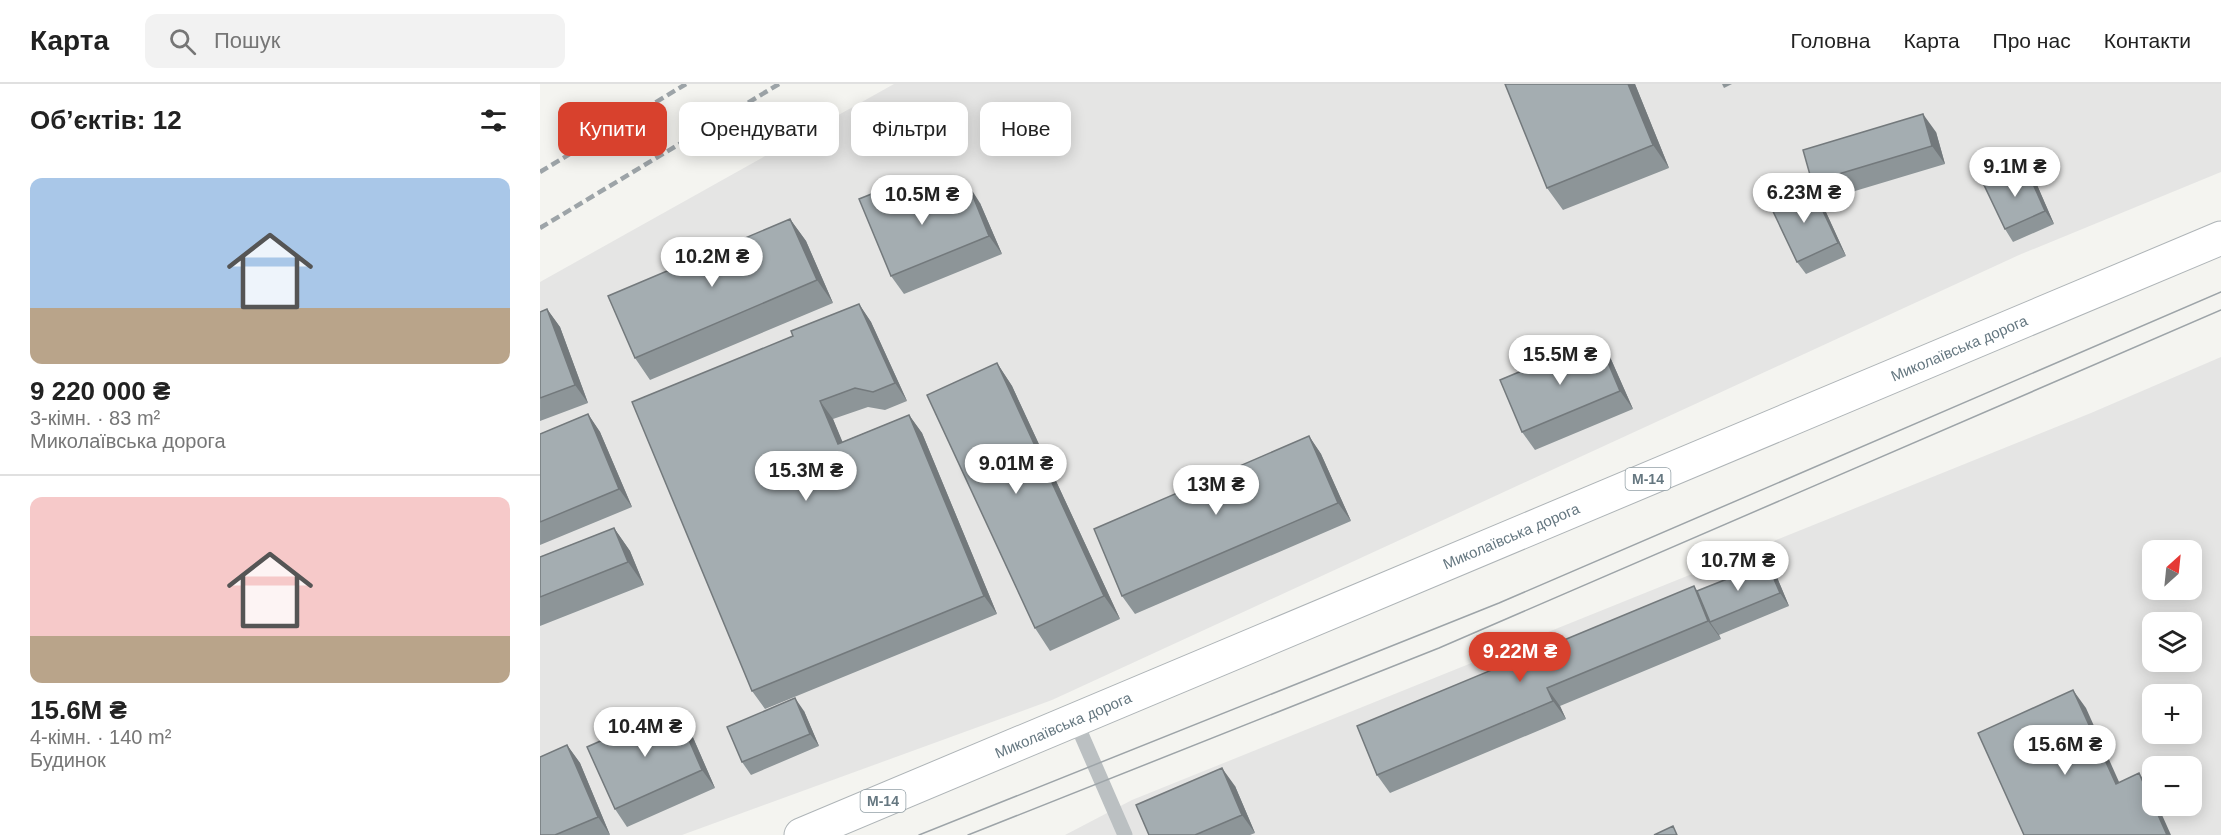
<!DOCTYPE html>
<html lang="uk">
<meta charset="utf-8">
<style>
body{margin:0;font-family:Helvetica,sans-serif;background:#f2f2f2;color:#222;height:100vh;display:flex;flex-direction:column;font-size:22px;white-space:nowrap}
*{box-sizing:border-box;margin:0}
p{font-size:20px;color:#767676}
.icon{flex:none;width:33px;height:33px;fill:none;stroke:currentColor;stroke-width:2;stroke-linecap:round;stroke-linejoin:round}
.map{position:relative;flex:1;overflow:hidden}
.panel{display:flex;flex-direction:column;background:#fff;width:540px}
.panel>*{flex:none}
.guide{position:absolute;left:18px;top:18px;width:570px;height:54px;display:flex;gap:12px}
.needle{width:39px;rotate:27deg}
.buttons{position:absolute;left:1602px;top:456px;display:grid;gap:12px}
.buttons a{display:grid;place-items:center;width:60px;height:60px;border-radius:12px;background:#fff;box-shadow:0 3px 15px #0003;font-size:30px}
.price{position:absolute;translate:-50% -51px;padding:0 14px;border-radius:21px;background:#fff;color:#222;font-size:20px;line-height:39px;filter:drop-shadow(0 2px 3px #0008)}
.price::after{content:'';position:absolute;left:50%;top:36px;width:18px;height:14px;margin-left:-9px;background:inherit;clip-path:polygon(0 0,100% 0,50% 100%)}
.price.current{background:#d8412d;color:#fff}
ul{padding:0;list-style:none}
li{display:grid;align-content:center;gap:12px;height:318px;padding:0 30px}
li+li{border-top:2px solid #e0e0e0}
li span{display:grid;place-items:center;height:186px;border-radius:12px;color:#555}
li>.icon{margin-inline-start:auto}
span .icon{width:108px;height:108px;fill:#fffc;stroke-width:1}
li b{font-size:26px}
h2{display:flex;justify-content:space-between;align-items:center;height:72px;padding:0 30px;font-size:26px}
.chip{padding:0 21px;border-radius:12px;background:#fff;box-shadow:0 3px 15px #0003;font-size:21px;line-height:54px}
.chip.current{background:#d8412d;color:#fff}
header{display:flex;align-items:center;gap:36px;box-sizing:border-box;height:84px;padding:0 30px;background:#fff;border-bottom:2px solid #e0e0e0}
header strong{font-size:28px}
nav{display:flex;gap:33px;margin-inline-start:auto;font-size:21px}
.search{width:420px;height:54px;background:#f2f2f2;display:flex;align-items:center;gap:15px;box-sizing:border-box;padding:0 21px;border-radius:12px;color:#767676;font-size:22px}
main{display:flex;flex:1;min-height:0}
.map>svg:first-child{display:block}
.built{fill:#e5e5e4;fill-rule:evenodd}
.lines{fill:none;stroke-linecap:round;stroke-linejoin:round}
.primary-casing{stroke:#aeb4b7;stroke-width:35}
.lane{stroke:#bbc0c2;stroke-width:15}
.primary{stroke:#fff;stroke-width:33}
.tram{stroke:#9da4a8;stroke-width:1.5}
.rail{stroke:#9da4a8;stroke-width:4.5;stroke-dasharray:9 4.5;stroke-linecap:butt}
.wall{fill:#8d9598}
.shaded-wall{fill:#73797c}
.building{fill:#a4adb1;stroke:#73797c;stroke-width:1.5}
.labels{text-anchor:middle;dominant-baseline:central;stroke-width:6;stroke-linejoin:round;paint-order:stroke}
.shield{fill:#fff;stroke:#93a0a6;stroke-width:1.5}
.shield-label{font-size:14px;font-weight:bold;fill:#657780}
.street-label{font-size:15px;fill:#657780;stroke:#fff}
</style>
<header>
<strong>Карта</strong>
<div class="search"><svg class="icon" aria-label="search" viewBox="0 0 24 24"><circle cx="10" cy="10" r="6"/><path d="M15 15l6 6"/></svg>Пошук</div>
<nav><a>Головна</a><a>Карта</a><a>Про нас</a><a>Контакти</a></nav>
</header>
<main>
<section class="panel">
<h2>Об’єктів: 12<svg class="icon" aria-label="filters" viewBox="0 0 24 24"><path d="M4 7h16M4 17h16"/><circle cx="9" cy="7" r="2"/><circle cx="15" cy="17" r="2"/></svg></h2>
<ul>
<li><span style="background:linear-gradient(#a9c7e8 70%,#b9a48a 0)"><svg class="icon" aria-label="home" viewBox="0 0 24 24"><path d="M3 11l9-7 9 7M6 9v11h12V9"/></svg></span><div><b>9 220 000 ₴</b><p>3-кімн. · 83 m²</p><p>Миколаївська дорога</p></div></li>
<li><span style="background:linear-gradient(#f6c9c9 75%,#b9a48a 0)"><svg class="icon" aria-label="home" viewBox="0 0 24 24"><path d="M3 11l9-7 9 7M6 9v11h12V9"/></svg></span><div><b>15.6M ₴</b><p>4-кімн. · 140 m²</p><p>Будинок</p></div></li>
</ul>
</section>
<div class="map">
<svg width="1681" height="751" viewBox="0 0 1681 751">
<rect width="100%" height="100%" fill="#f4f4f0"/>
<path class="built" d="M354,0H1681V88L1479,171L512,616L142,751H0V198Z
M1681,273V751H525L592,716L1551,329ZM1612,466H1652V506H1612ZM1612,538H1652V578H1612ZM1612,610H1652V650H1612ZM1612,682H1652V722H1612Z"/>
<g class="lines">
<defs>
<path id="primary" d="M261,751L1681,154"/>
</defs>
<use href="#primary" class="primary-casing"/>
<path class="lane" d="M535,636L585,751"/>
<use href="#primary" class="primary"/>
<path class="tram" d="M379,751L959,519L1681,208
M428,751L899,564L1681,226"/>
<path class="rail" d="M0,88L146,0
M0,144L239,0"/>
</g>
<path class="wall" d="M1095,0L1129,84L1023,126L1007,104Z
M1182,0H1192L1184,4Z
M1396,48L1405,80L1285,116L1272,98Z
M1485,82L1494,94L1514,140L1473,158L1465,145Z
M354,101L367,119L369,124L440,119L462,170L364,210L351,192Z
M1280,115L1306,172L1266,190L1257,178Z
M250,135L266,157L293,219L110,296L95,274Z
M319,220L331,238L367,317L345,326L328,323L293,335L302,358L369,331L382,349L457,530L225,625L212,607L253,252Z
M7,225L20,243L48,319L0,337V228Z
M1058,255L1070,273L1093,325L995,366L982,348Z
M457,279L472,302L580,535L510,567L495,544Z
M48,330L60,348L92,423L0,461V350Z
M769,352L781,370L811,437L595,530L582,512Z
M74,444L90,467L104,501L0,542V473Z
M1236,491L1249,522L1179,551L1181,555L1020,622L1026,635L850,709L837,691L1157,507Z
M135,624L148,642L175,704L87,743L75,725Z
M264,627L279,662L211,691L202,678Z
M27,661L40,679L70,751H0Z
M695,702L715,749L710,751H609Z"/>
<path class="shaded-wall" d="M1088,0H1095L1129,84L1113,61Z
M1383,30L1396,48L1405,80L1392,62Z
M1485,82L1494,94L1514,140L1505,127Z
M428,100L440,119L462,170L449,152Z
M354,101L367,119L377,144L365,126Z
M1271,102L1280,115L1306,172L1298,159Z
M250,135L266,157L293,219L277,196Z
M319,220L331,238L367,317L355,299Z
M7,225L20,243L48,319L35,301Z
M1058,255L1070,273L1093,325L1080,307Z
M457,279L472,302L580,535L564,512Z
M280,317L293,335L311,378L298,360Z
M48,330L60,348L92,423L79,405Z
M369,331L382,349L457,530L444,512Z
M769,352L781,370L811,437L798,419Z
M74,444L90,467L104,501L88,478Z
M1227,479L1236,491L1249,522L1240,509Z
M1154,502L1166,520L1170,538L1179,551L1181,555L1168,537Z
M1007,604L1020,622L1026,635L1013,617Z
M1533,606L1546,624L1588,718L1576,700Z
M255,614L264,627L279,662L270,650Z
M135,624L148,642L175,704L162,686Z
M27,661L40,679L70,751L58,733Z
M682,684L695,702L715,749L702,731Z
M1599,689L1612,709V719Z
M1614,722H1618L1631,751H1627Z"/>
<path class="building" d="M965,0H1088L1113,61L1007,104Z
M1383,30L1392,62L1272,98L1263,66Z
M1485,82L1505,127L1465,145L1444,101Z
M428,100L449,152L351,192L319,115L354,101L365,126Z
M1271,102L1298,159L1257,178L1230,121Z
M250,135L277,196L95,274L68,212Z
M319,220L355,299L333,308L315,304L280,317L298,360L369,331L444,512L212,607L92,318L253,252L251,247Z
M7,225L35,301L0,314V228Z
M1058,255L1080,307L982,348L960,296Z
M457,279L564,512L495,544L387,311Z
M48,330L79,405L0,438V350Z
M769,352L798,419L582,512L554,445Z
M74,444L88,478L0,513V473Z
M1227,479L1240,509L1170,538L1157,507Z
M1154,502L1168,537L1007,604L1013,617L837,691L817,642Z
M1533,606L1576,700L1599,689L1612,719V722H1614L1627,751H1484L1438,649Z
M255,614L270,650L202,678L187,643Z
M135,624L162,686L75,725L47,663Z
M27,661L58,733L15,751H0V673Z
M682,684L702,731L655,751H609L596,721Z
M1133,742L1137,751H1114Z"/>
<g class="labels">
<g class="shield">
<rect x="1085.5" y="384" width="45" height="22" rx="4.5"/>
<rect x="320.5" y="706" width="45" height="22" rx="4.5"/>
</g>
<g class="shield-label">
<text x="1108" y="395">М-14</text>
<text x="343" y="717">М-14</text>
</g>
<g class="street-label">
<text transform="translate(1419 264) rotate(-23)">Миколаївська дорога</text>
<text transform="translate(971 452) rotate(-23)">Миколаївська дорога</text>
<text transform="translate(523 641) rotate(-23)">Миколаївська дорога</text>
</g>
</g>
</svg>
<div class="buttons">
<a><svg class="needle" viewBox="-14 -14 28 28"><path d="M0-13l5 13h-10z" fill="#e53935"/><path d="M0 13l5-13h-10z" fill="#767676"/></svg></a>
<a><svg class="icon" aria-label="layers" viewBox="0 0 24 24"><path d="M12 4l9 5-9 5-9-5zM3 14l9 5 9-5"/></svg></a>
<a>+</a>
<a>−</a>
</div>
<b class="price" style="left:1475px;top:114px">9.1M ₴</b>
<b class="price" style="left:1264px;top:140px">6.23M ₴</b>
<b class="price" style="left:382px;top:142px">10.5M ₴</b>
<b class="price" style="left:172px;top:204px">10.2M ₴</b>
<b class="price" style="left:1020px;top:302px">15.5M ₴</b>
<b class="price" style="left:476px;top:411px">9.01M ₴</b>
<b class="price" style="left:266px;top:418px">15.3M ₴</b>
<b class="price" style="left:676px;top:432px">13M ₴</b>
<b class="price" style="left:1198px;top:508px">10.7M ₴</b>
<b class="price current" style="left:980px;top:599px">9.22M ₴</b>
<b class="price" style="left:105px;top:674px">10.4M ₴</b>
<b class="price" style="left:1525px;top:692px">15.6M ₴</b>
<div class="guide">
<a class="chip current">Купити</a>
<a class="chip">Орендувати</a>
<a class="chip">Фільтри</a>
<a class="chip">Нове</a>
</div>
</div>
</main>
